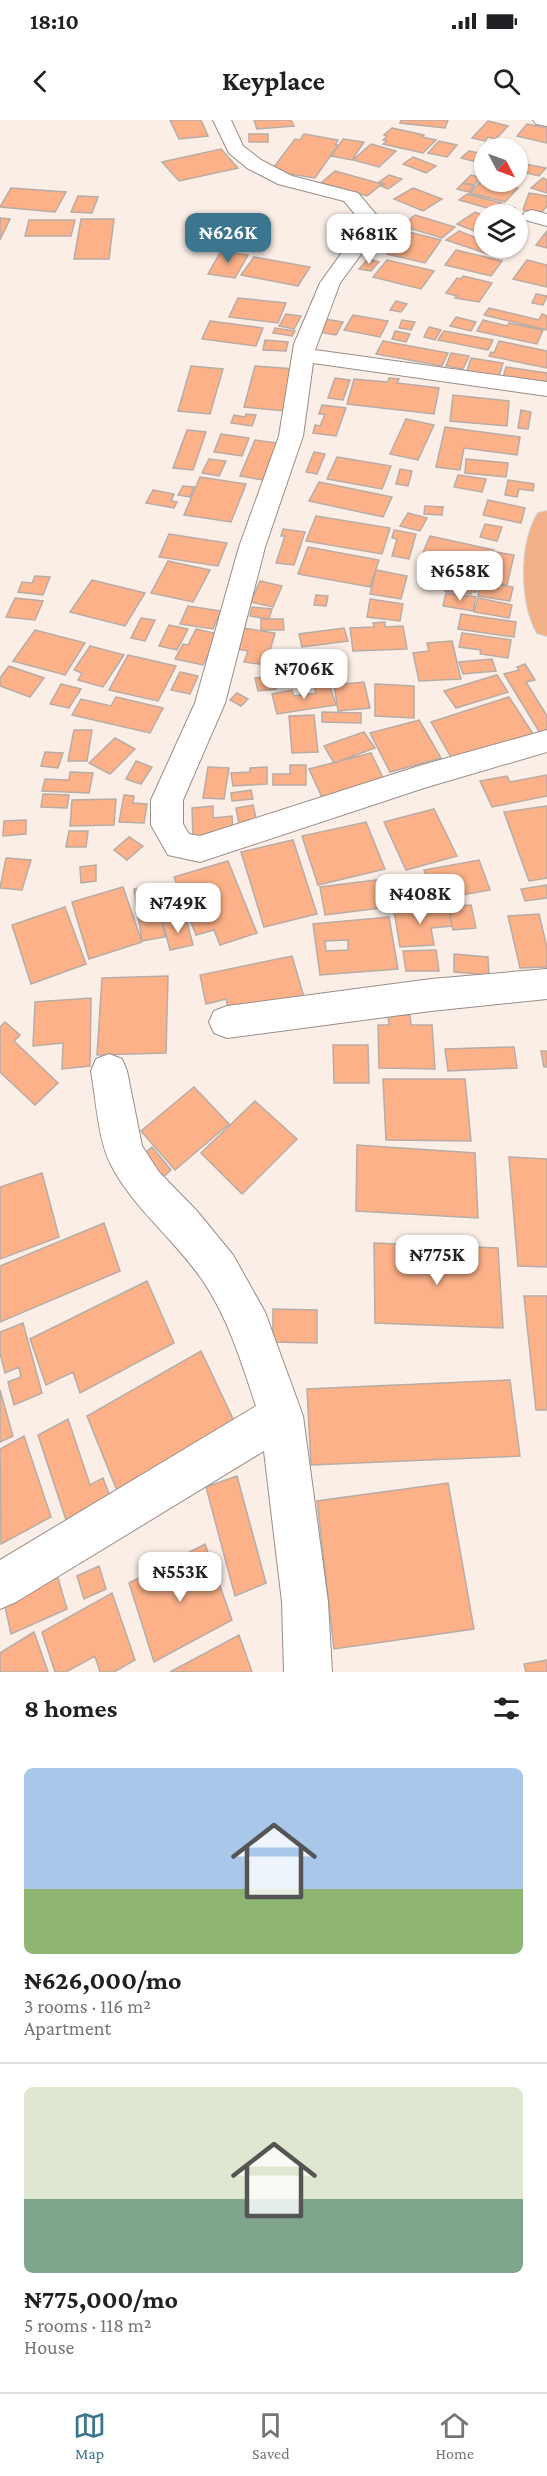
<!DOCTYPE html>
<meta charset="utf-8">
<style>
body{margin:0;font-family:"Crimson Pro",serif;background:#f2f2f2;color:#202124;height:100vh;display:flex;flex-direction:column;font-size:22px;white-space:nowrap}
*{box-sizing:border-box;margin:0}
p{font-size:20px;color:#757577}
.icon{flex:none;width:33px;height:33px;fill:none;stroke:currentColor;stroke-width:2;stroke-linecap:round;stroke-linejoin:round}
.map{position:relative;height:1552px;overflow:hidden}
.drawer{display:flex;flex-direction:column;background:#fff;flex:1}
.drawer>*{flex:none}
.needle{width:39px;rotate:131deg}
.buttons{position:absolute;left:474px;top:18px;display:grid;gap:12px}
.buttons a{display:grid;place-items:center;width:54px;height:54px;border-radius:50%;background:#fff;box-shadow:0 2px 4px #0004;font-size:30px}
.price{position:absolute;translate:-50% -51px;padding:0 14px;border-radius:12px;background:#fff;color:#222;font-size:20px;line-height:39px;filter:drop-shadow(0 2px 3px #0008)}
.price::after{content:'';position:absolute;left:50%;top:36px;width:18px;height:14px;margin-left:-9px;background:inherit;clip-path:polygon(0 0,100% 0,50% 100%)}
.price.on{background:#3b758e;color:#fff}
ul{padding:0;list-style:none}
li{display:grid;align-content:center;gap:12px;height:318px;padding:0 24px}
li+li{border-top:2px solid #e0e0e0}
li span{display:grid;place-items:center;height:186px;border-radius:9px;color:#555}
li>.icon{margin-inline-start:auto}
span .icon{width:108px;height:108px;fill:#fffc;stroke-width:1}
li b{font-size:26px}
h2{display:flex;justify-content:space-between;align-items:center;height:72px;padding:0 24px;font-size:26px}
.status{display:flex;justify-content:space-between;align-items:center;height:42px;padding:0 30px;background:#fff;direction:ltr}
.status svg{height:16px;fill:currentColor}
header{display:flex;justify-content:space-between;align-items:center;height:78px;padding:0 24px;background:#fff;font-size:27px;font-weight:700}
.dock{display:flex;justify-content:space-around;align-items:center;height:84px;border-top:2px solid #e0e0e0;background:#fff;font-size:16px;color:#757577}
.dock a{display:grid;justify-items:center;gap:3px}
.dock .on{color:#3b758e}
.map>svg:first-child{display:block}
.building{fill:#fcb189;stroke:#b8aca5;stroke-width:1.5;fill-rule:evenodd}
.lines{fill:none;stroke-linecap:round;stroke-linejoin:round}
.minor-casing{stroke:#9a8e88;stroke-width:2}
.major-casing{stroke:#d3d2d2;stroke-width:2}
.minor{fill:#fff;fill-rule:evenodd}
.major{fill:#f2b089;fill-rule:evenodd}
</style>
<div class="status"><b>18:10</b><svg viewBox="0 0 49 12"><path d="M0 12V9h3v3zM5 12V6h3v6zM10 12V3h3v9zM15 12V0h3v12zM26 1h20v11H26zM47 4h2v5h-2z"/></svg></div>
<header><svg class="icon" aria-label="back" viewBox="0 0 24 24"><path d="M15 5l-7 7 7 7"/></svg>Keyplace<svg class="icon" aria-label="search" viewBox="0 0 24 24"><circle cx="10" cy="10" r="6"/><path d="M15 15l6 6"/></svg></header>
<div class="map">
<svg width="547" height="1552" viewBox="0 0 547 1552">
<rect width="100%" height="100%" fill="#fbeee7"/>
<path class="building" d="M170,0H201L208,16L179,19Z
M254,0H291L294,6L257,9Z
M401,0H448L445,8L400,3Z
M488,1L508,6L496,19L488,17L485,21L472,18Z
M527,4L547,8V23L517,16Z
M392,8L424,15L422,17L436,20L423,33L383,24L387,21L383,20L387,16L384,15Z
M249,14H268V22H249Z
M304,14L338,20L335,25H338L315,58L271,51L295,19L300,20Z
M343,19L364,22L352,40L331,36Z
M439,21L457,25L447,37L428,33Z
M371,24L396,31L379,47L353,40Z
M221,29L238,48L179,61L162,42Z
M469,31L484,34V44L461,38Z
M413,37L436,46L426,53L403,44Z
M520,43L546,48L539,56L518,51Z
M335,51L382,64L367,76L321,63Z
M389,55L402,59L388,69L381,66L385,64L379,62Z
M471,55L481,58L474,65L463,63Z
M543,58L547,60V73L531,68Z
M483,59L484,62L518,68L505,82L470,73Z
M463,63L474,66L469,72L457,69Z
M11,68L66,72L55,92L0,87Z
M413,68L442,79L423,91L394,79Z
M529,73L547,76V86L540,94L523,90Z
M467,74L501,83L494,90L459,80Z
M78,76L98,77L92,93L71,92Z
M502,84L515,88L508,94L495,90Z
M475,92L484,96V115L457,104Z
M415,95L455,107L442,118L402,106Z
M0,98L10,99L0,120Z
M81,99H114L109,139H74Z
M29,100H75L71,116H25Z
M405,111L441,120L425,143L387,134Z
M459,111L484,121V128L507,130L497,137L446,120Z
M547,111V128L536,125Z
M456,130L502,141L491,156L445,145Z
M221,131L248,135L235,158L208,154Z
M254,137L310,147L298,166L241,155Z
M368,139L379,142L371,151L359,149Z
M387,140L434,151L421,169L373,157Z
M527,140L547,145V167L513,159Z
M463,156L492,163L479,182L455,178L457,176L446,173L457,158L461,159Z
M536,174L547,176L543,185L532,183Z
M238,178L286,183L278,203L229,197Z
M396,181L407,184L401,192L390,190Z
M489,188L539,200L542,194L547,196V210L484,195Z
M286,194L301,196L294,209L279,206Z
M353,195L388,201L380,217L344,210Z
M456,197L476,202L471,211L450,206Z
M325,199L343,202L336,215L318,212Z
M402,200L415,202L411,210L399,208Z
M483,200L507,206L509,203L543,210L537,224L477,211Z
M210,201L263,208L256,226L202,219Z
M429,207L441,210L435,220L424,217Z
M275,208L295,211L292,216L273,213Z
M395,211L410,214L406,222L392,219Z
M444,211L493,220L488,230L438,220Z
M265,220L288,222L286,231L263,230Z
M383,221L448,233L442,246L376,234Z
M499,221L547,231V248L489,236L491,232L494,233Z
M451,233L469,236L463,249L446,246Z
M471,238L503,243L498,259L466,254Z
M191,246L223,249L210,294L178,291Z
M255,246L295,249L285,291L244,287Z
M506,247L547,253V265L503,258Z
M335,258L350,260L343,280L328,278Z
M389,258L399,259L397,263L439,268L434,294L347,284L354,259L388,262Z
M453,275L509,281L507,306L450,301Z
M322,285L346,288L336,316L313,313L315,305L320,306L325,294H319Z
M521,290L531,292L528,309L518,308Z
M246,294L256,295L252,306L231,303L234,295L245,297Z
M406,299L434,305L418,340L390,334Z
M445,307L520,317L517,335L464,328L460,350L436,347Z
M187,310L206,312L193,350L173,348Z
M221,314L249,318L242,336L214,332Z
M255,320L277,323L263,360L240,356Z
M314,332L325,334L317,354L306,352Z
M337,337L391,346L382,369L327,359Z
M209,339L226,341L219,356L202,353Z
M466,339L508,343L506,357L465,353Z
M400,349L412,351L408,366L396,364Z
M458,355L486,359L482,372L454,367Z
M200,357L246,364L231,402L184,395Z
M508,360L534,364L533,371L519,369L517,377L505,375Z
M319,362L392,377L383,397L309,381Z
M183,366L194,367L190,377L178,375Z
M153,370L174,374L171,381L177,382L174,388L146,383Z
M488,380L525,388L521,403L483,395Z
M425,386L443,387L442,395L424,394Z
M408,393L427,398L420,411L400,406Z
M316,396L390,408L382,434L306,421Z
M485,404L502,407L497,421L480,417Z
M283,409L305,412L294,445L276,443L285,416H281Z
M394,410L416,414L409,439L392,436L397,419L392,418Z
M169,414L227,423L218,446L159,437Z
M430,416L494,430L484,457L419,442Z
M308,427L379,440L370,467L298,454Z
M495,432L514,435L507,465L488,462Z
M168,441L210,450L193,482L151,473Z
M376,450L407,456L401,479L370,474Z
M35,456L50,457L43,475L18,472L22,462L32,463Z
M448,456L473,460V462L478,463L476,472H471V474L445,471Z
M92,460L145,473L125,506L70,492Z
M260,461L282,466L273,487L251,482Z
M480,462L513,467L510,481L478,476Z
M446,473L476,477L473,491L443,486Z
M316,475L328,476L326,486L314,485Z
M15,478L43,481L35,500L6,497Z
M478,478L512,485L509,498L474,492Z
M370,479L403,484L400,501L367,497Z
M188,486L221,491L213,509L180,504Z
M252,487L272,489L269,499L250,496Z
M461,494L516,502L514,517L458,509Z
M141,498L155,500L145,521L131,518Z
M261,499H283L284,510H261Z
M385,502V507L403,506L407,529L353,531L350,508L374,507L373,503Z
M169,505L188,509L177,530L159,526Z
M243,508L275,513L266,545L244,542L248,531L237,529Z
M344,508L348,521L302,527L299,514Z
M196,509L218,514L203,545L175,539L183,524L188,525Z
M35,510L85,523L65,555L13,541Z
M462,513L511,520L508,538L480,534L481,530L459,527Z
M452,521L461,559L419,561L413,533L429,531L427,523Z
M90,526L124,535L103,567L78,560L82,553L74,550Z
M128,535L176,546L158,581L109,570Z
M492,539L496,551L463,554L459,542Z
M525,544L535,560L526,562L547,596V617L543,618L504,554L519,550L517,547Z
M9,546L44,558L30,577L0,566V558Z
M180,552L198,556L190,574L171,570Z
M497,555L508,572L456,588L444,571Z
M273,556L276,569L258,571L255,558Z
M364,562L370,588L338,591L334,565Z
M61,564L81,569L69,588L50,584Z
M329,564L336,585L277,594L272,574L292,570L294,576L316,573L314,566Z
M375,564L414,566V598L375,596Z
M237,573L248,579L241,586L230,580Z
M116,577L163,588L150,613L72,595L81,579L111,586Z
M509,577L537,620L452,639L431,602Z
M322,592L361,593V603L322,602Z
M314,595L318,632L292,633L289,596Z
M419,600L441,638L390,652L370,613Z
M74,610H92L87,641H68Z
M364,612L375,628L334,643L324,626Z
M115,618L135,629L110,654L89,643Z
M45,632L63,633L58,648L41,646Z
M371,633L388,668L325,684L309,649Z
M136,641L152,647L141,664L126,659Z
M290,645H306V665H273V654H290Z
M208,647L229,648L224,679L203,678Z
M267,647V664L233,666L231,653L250,652V648Z
M70,652L93,653L89,673L42,671L45,659L69,660Z
M547,655V676L492,687L480,661L507,656L510,662Z
M251,670L253,679L232,681L231,673Z
M43,674L69,675L67,688L41,687Z
M124,675L134,676L133,683L147,684L144,703L119,702Z
M116,679L114,705L70,706L72,680Z
M253,685L257,702L239,704L236,688Z
M213,686V698L232,696L233,715L193,719L192,688Z
M547,686V758L529,761L504,692Z
M434,689L457,736L406,750L384,702Z
M26,700V714L3,716L4,701Z
M366,702L385,749L318,765L302,716Z
M69,711H88L86,727H66Z
M129,717L143,726L127,740L114,730Z
M293,720L317,794L264,807L241,732Z
M6,738L31,740L22,770L0,768Z
M479,740L490,770L434,780L424,750Z
M228,741L257,813L220,825L214,810L196,815L174,757Z
M96,745V761L81,763L80,747Z
M415,755L421,783L325,795L320,767Z
M155,765L165,817L142,821L134,769Z
M547,765V778L525,781L521,769Z
M123,767L142,822L89,839L72,782Z
M471,785L476,808L453,810L448,787Z
M65,787L86,844L31,864L12,805Z
M448,787L452,806L431,808L434,825L400,827L394,791Z
M539,794L547,828V847L520,848L508,796Z
M389,797L398,849L320,855L313,804ZM348,820V830L326,831L325,821Z
M186,798L193,825L170,830L163,803Z
M436,830L439,851H406L403,831Z
M454,834L488,837L489,855L454,852Z
M292,836L306,884L231,900L226,879L206,884L200,855Z
M168,856L166,933L97,935L102,858Z
M91,878L90,946L62,949L63,923L33,926L35,882Z
M388,895H410L411,905H432L435,949L379,948L378,905H389Z
M5,902L20,915L14,921L58,963L35,985L0,952V907Z
M333,925H368L369,963H334Z
M514,927L517,948L448,951L445,929Z
M541,931H547V947H544Z
M383,959H465L471,1021L386,1020Z
M194,967L229,1004L175,1050L141,1011Z
M255,981L297,1019L242,1074L201,1033Z
M357,1025L475,1033L478,1098L356,1091Z
M152,1027L171,1050L158,1062L138,1039Z
M509,1037L547,1039V1147L518,1146Z
M42,1053L59,1117L0,1139V1067Z
M104,1103L120,1151L0,1202V1146Z
M374,1123L498,1128L503,1208L375,1203Z
M147,1161L174,1223L80,1273L73,1252L46,1265L30,1219Z
M524,1176H547V1290H536Z
M273,1189L317,1190V1223L273,1222Z
M23,1203L42,1273L14,1285L8,1262L21,1257L19,1247L5,1253L0,1233V1212Z
M201,1231L235,1303L118,1373L87,1296Z
M510,1260L520,1336L311,1345L307,1269Z
M0,1270L13,1316L0,1322Z
M68,1299L90,1365L103,1358L110,1376L66,1400L38,1315Z
M24,1316L51,1397L1,1424L0,1329Z
M237,1356L266,1463L235,1476L206,1367Z
M448,1363L474,1509L334,1529L317,1381Z
M205,1424L232,1500L154,1542L129,1463Z
M99,1446L106,1469L84,1479L77,1456Z
M56,1451L67,1489L11,1514L3,1477Z
M112,1473L135,1540L114,1552H100L95,1536L66,1552H55L42,1512Z
M34,1512L48,1552H0V1533Z
M239,1515L252,1552H170Z
M547,1540V1552H526L524,1544Z"/>
<g class="lines">
<defs>
<path id="minor" d="M213,0H231L243,26L261,40L292,56L358,73L379,98L373,118L340,163L315,230L547,262V276L313,243L303,316L265,427L225,583L183,680V704L189,714L200,716L422,645L547,610V632L424,668L200,742L168,735L151,705V680L195,583L239,427L279,316L294,224L320,163L353,117L359,99L344,81L278,64L247,48L229,33Z
M533,0H547V6L536,4Z
M532,90L547,94V106L525,100L522,96L525,92Z
M547,849V879L431,891L227,918L214,913L209,902L214,891L227,886L431,859Z
M109,934L122,939L127,951L142,1026L159,1052L197,1091L233,1135L265,1192L303,1296L328,1482L332,1552H284L282,1482L264,1331L16,1482L0,1489V1440L256,1286C242,1244 229,1201 205,1164C177,1121 135,1091 111,1045C98,1020 96,979 91,951L96,939Z"/>
<path id="major" d="M547,391V516L537,513C520,483 519,423 538,393Z"/>
</defs>
<use href="#minor" class="minor-casing"/>
<use href="#major" class="major-casing"/>
<use href="#minor" class="minor"/>
<use href="#major" class="major"/>
</g>
</svg>
<div class="buttons">
<a><svg class="needle" viewBox="-14 -14 28 28"><path d="M0-13l5 13h-10z" fill="#e53935"/><path d="M0 13l5-13h-10z" fill="#757577"/></svg></a>
<a><svg class="icon" aria-label="layers" viewBox="0 0 24 24"><path d="M12 4l9 5-9 5-9-5zM3 14l9 5 9-5"/></svg></a>
</div>
<b class="price on" style="left:228px;top:144px">₦626K</b>
<b class="price" style="left:369px;top:145px">₦681K</b>
<b class="price" style="left:460px;top:482px">₦658K</b>
<b class="price" style="left:304px;top:580px">₦706K</b>
<b class="price" style="left:420px;top:805px">₦408K</b>
<b class="price" style="left:178px;top:814px">₦749K</b>
<b class="price" style="left:437px;top:1166px">₦775K</b>
<b class="price" style="left:180px;top:1483px">₦553K</b>
</div>
<section class="drawer">
<h2>8 homes<svg class="icon" aria-label="filters" viewBox="0 0 24 24"><path d="M4 7h16M4 17h16"/><circle cx="9" cy="7" r="2"/><circle cx="15" cy="17" r="2"/></svg></h2>
<ul>
<li><span style="background:linear-gradient(#a9c7e8 65%,#8fb573 0)"><svg class="icon" aria-label="home" viewBox="0 0 24 24"><path d="M3 11l9-7 9 7M6 9v11h12V9"/></svg></span><div><b>₦626,000/mo</b><p>3 rooms · 116 m²</p><p>Apartment</p></div></li>
<li><span style="background:linear-gradient(#dfe7d0 60%,#7fa58c 0)"><svg class="icon" aria-label="home" viewBox="0 0 24 24"><path d="M3 11l9-7 9 7M6 9v11h12V9"/></svg></span><div><b>₦775,000/mo</b><p>5 rooms · 118 m²</p><p>House</p></div></li>
</ul>
</section>
<nav class="dock">
<a class="on"><svg class="icon" aria-label="map" viewBox="0 0 24 24"><path d="M3 6l6-2 6 2 6-2v14l-6 2-6-2-6 2zM9 4v14M15 6v14"/></svg>Map</a>
<a><svg class="icon" aria-label="saved" viewBox="0 0 24 24"><path d="M7 4h10v16l-5-4-5 4z"/></svg>Saved</a>
<a><svg class="icon" aria-label="home" viewBox="0 0 24 24"><path d="M3 11l9-7 9 7M6 9v11h12V9"/></svg>Home</a>
</nav>
